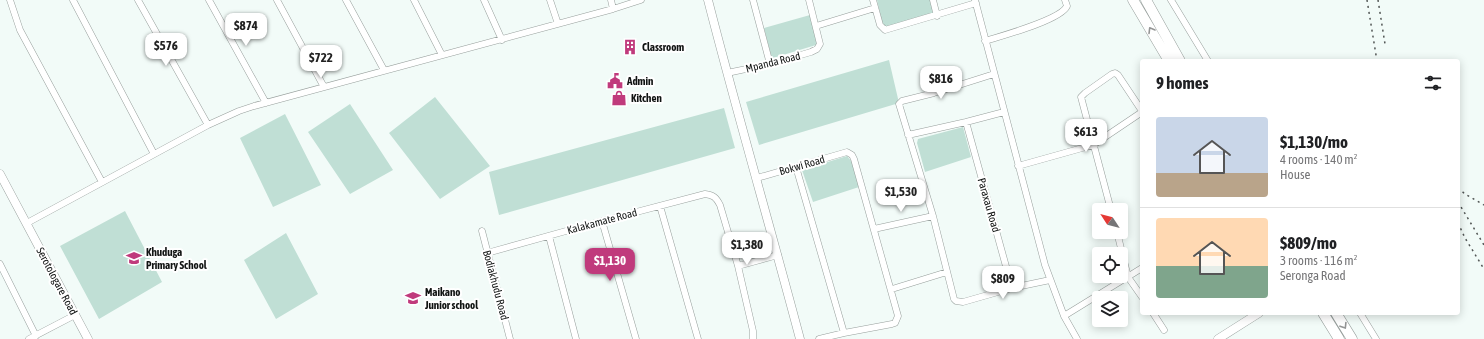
<!DOCTYPE html>
<meta charset="utf-8">
<style>
body{margin:0;font-family:"Asap Condensed",sans-serif;background:#f2f2f2;color:#202124;height:100vh;display:flex;flex-direction:column;font-size:15px;white-space:nowrap}
*{box-sizing:border-box;margin:0}
p{font-size:13px;color:#757577}
.icon{flex:none;width:22px;height:22px;fill:none;stroke:currentColor;stroke-width:2;stroke-linecap:round;stroke-linejoin:round}
.map{position:relative;flex:1;overflow:hidden}
.details{position:absolute;left:1140px;top:59px;width:320px;height:256px;display:flex;flex-direction:column;background:#fff;border-radius:4px;box-shadow:0 2px 10px #0003}
.details>*{flex:none}
.needle{width:26px;rotate:306deg}
.buttons{position:absolute;left:1092px;top:203px;display:grid;gap:8px}
.buttons a{display:grid;place-items:center;width:36px;height:36px;border-radius:4px;background:#fff;box-shadow:0 2px 10px #0003;font-size:20px}
.price{position:absolute;translate:-50% -34px;padding:0 9px;border-radius:8px;background:#fff;color:#222;font-size:13px;line-height:26px;filter:drop-shadow(0 1px 2px #0008)}
.price::after{content:'';position:absolute;left:50%;top:24px;width:12px;height:9px;margin-left:-6px;background:inherit;clip-path:polygon(0 0,100% 0,50% 100%)}
.price.selected{background:#c03a7c;color:#fff}
ul{padding:0;list-style:none}
li{display:flex;align-items:center;gap:12px;height:100px;padding:0 16px}
li+li{border-top:1px solid #e0e0e0}
li span{display:grid;place-items:center;flex:none;width:112px;height:80px;border-radius:4px;color:#555}
li>.icon{margin-inline-start:auto}
span .icon{width:48px;height:48px;fill:#fffc;stroke-width:1}
li b{font-size:17px}
h2{display:flex;justify-content:space-between;align-items:center;height:48px;padding:0 16px;font-size:17px}
.map>svg:first-child{display:block}
.green{fill:#c0dfd5}
.lines{fill:none;stroke-linecap:round;stroke-linejoin:round}
.minor-casing{stroke:#979f9c;stroke-width:7}
.tertiary-casing{stroke:#979f9c;stroke-width:9}
.primary-casing{stroke:#979f9c;stroke-width:11}
.minor{stroke:#fff;stroke-width:6}
.tertiary{stroke:#fff;stroke-width:8}
.primary{stroke:#fff;stroke-width:10}
.rail{stroke:#515554;stroke-width:1.5;stroke-dasharray:2 4;stroke-linecap:butt}
.oneway{stroke:#949595}
.labels{text-anchor:middle;dominant-baseline:central;stroke-width:4;stroke-linejoin:round;paint-order:stroke}
.poi-label{font-size:11px;font-weight:bold;fill:#111413;stroke:#fff;text-anchor:start}
.street-label{font-size:11px;fill:#111413;stroke:#fff}
</style>
<div class="map">
<svg width="1484" height="339" viewBox="0 0 1484 339">
<rect width="100%" height="100%" fill="#f2fbf8"/>
<path class="green" d="M877,0H931L935,12L887,27L883,26Z
M810,15L819,42L816,45L773,58L771,55L764,28Z
M889,60L899,103L759,145L746,102Z
M435,97L490,166L440,199L389,133Z
M350,104L393,170L350,194L308,132Z
M724,108L735,148L499,215L489,172Z
M285,114L321,185L273,207L240,138Z
M963,127L971,157L925,172L917,143L918,139Z
M847,156L852,162L859,187L813,202L802,170Z
M125,211L162,282L99,319L60,246Z
M286,233L318,294L276,319L244,260Z"/>
<g class="lines">
<defs>
<path id="minor" d="M10,0L20,30L102,182
M73,0L154,154
M138,0L208,125
M209,0L266,103
M277,0L324,87
M346,0L384,70
M414,0L442,55
M484,0L502,40
M550,0L558,24
M611,0L613,9
M753,0L770,64
M873,0L880,25L885,30L976,3
M933,0L937,16
M975,0L1045,265L1064,316L1077,339
M1171,0L1208,61
M816,26L875,8
M985,41C1001,36 1061,20 1067,6L1065,0
M727,73L770,64L811,52L817,49L820,44L809,0
M994,74L934,93L902,101L899,104L933,216L954,299L956,301L963,302L1012,288L1050,280
M966,122L1012,288
M908,135L966,122L1004,112
M1018,166L1093,145L1142,112
M796,167L844,333
M757,178L847,152L852,155L854,159L898,316L895,323L892,324L844,333L819,339
M660,206L698,339
M1111,210L1081,97L1085,93L1112,74L1115,73L1118,75L1142,111
M602,221L636,339
M27,223L208,125L239,111L254,106L613,9L641,0
M874,229L933,216
M482,231L510,339
M1117,232L1128,277L1142,297
M549,236L576,339
M487,253L602,221L705,194C713,195 716,197 720,205L738,266L753,331V339
M0,264L36,336
M738,266L778,255
M892,289L947,272
M1153,313L1164,330
M1360,313L1376,339
M1064,316L1142,268
M29,339L75,315"/>
<path id="tertiary" d="M708,0C737,113 770,226 800,339
M0,174L88,339
M1218,339L1259,313"/>
<path id="primary" d="M1133,0L1169,61
M1146,0L1180,61
M1323,313L1339,339
M1336,313L1352,339"/>
</defs>
<use href="#minor" class="minor-casing"/>
<use href="#tertiary" class="tertiary-casing"/>
<use href="#primary" class="primary-casing"/>
<use href="#minor" class="minor"/>
<use href="#tertiary" class="tertiary"/>
<use href="#primary" class="primary"/>
<path class="rail" d="M1367,0L1377,61
M1378,0L1385,44
M1458,188L1465,194L1484,205
M1458,202L1484,245
M1458,223L1465,238L1484,269"/>
</g>
<defs><path id="oneway-chevron" d="M-2-3.5L2.5 0L-2 3.5" fill="none" stroke-width="1.6" stroke-linecap="round" stroke-linejoin="round"/></defs>
<g class="oneway">
<use href="#oneway-chevron" transform="translate(1151 30) rotate(-121)"/>
<use href="#oneway-chevron" transform="translate(1344 326) rotate(58)"/>
</g>
<defs>
<symbol id="building-bare" viewBox="-9 -9 18 18"><path d="M-4-6H4V6H1V3H-1V6H-4ZM-2.5-4.3h1.7v1.8h-1.7ZM.8-4.3h1.7v1.8H.8ZM-2.5-1h1.7V.8h-1.7ZM.8-1h1.7V.8H.8Z" fill="#c03a7c" stroke="#fff" stroke-width="2.5" paint-order="stroke"/></symbol>
<symbol id="civic-bare" viewBox="-9 -9 18 18"><path d="M-.6-6.5H3V-4.5H.6V-3L4-1V1h2V6H-6V1h2V-1L-.6-3ZM-1.2 2.5V6h2.4V2.5Z" fill="#c03a7c" stroke="#fff" stroke-width="2.5" paint-order="stroke"/></symbol>
<symbol id="shop-bare" viewBox="-9 -9 18 18"><path d="M-5-2.5h2.3a2.7 3.5 0 0 1 5.4 0H5L5.5 6h-11ZM-1.5-2.5h3a1.5 2.3 0 0 0-3 0Z" fill="#c03a7c" stroke="#fff" stroke-width="2.5" paint-order="stroke"/></symbol>
<symbol id="school-bare" viewBox="-9 -9 18 18"><path d="M0-5L7-2L0 1L-7-2ZM-4 1L0 2.5L4 1V4Q0 6-4 4Z" fill="#c03a7c" stroke="#fff" stroke-width="2.5" paint-order="stroke"/></symbol>
</defs>
<g fill-rule="evenodd">
<use href="#building-bare" x="619" y="36" width="22" height="22"/>
<use href="#civic-bare" x="604" y="70" width="22" height="22"/>
<use href="#shop-bare" x="608" y="87" width="22" height="22"/>
<use href="#school-bare" x="123" y="247" width="22" height="22"/>
<use href="#school-bare" x="402" y="287" width="22" height="22"/>
</g>
<g class="labels">
<g class="poi-label">
<text x="642" y="47">Classroom</text>
<text x="627" y="81">Admin</text>
<text x="631" y="98">Kitchen</text>
<text x="146" y="252">Khuduga<tspan x="146" dy="13">Primary School</tspan></text>
<text x="425" y="292">Maikano<tspan x="425" dy="13">Junior school</tspan></text>
</g>
<g class="street-label">
<text transform="translate(773 62) rotate(-14)">Mpanda Road</text>
<text transform="translate(802 165) rotate(-16)">Bokwi Road</text>
<text transform="translate(989 205) rotate(74)">Paraxau Road</text>
<text transform="translate(602 221) rotate(-15)">Kalakamate Road</text>
<text transform="translate(57 281) rotate(62)">Serotologare Road</text>
<text transform="translate(496 285) rotate(75)">Bodiakhudu Road</text>
</g>
</g>
</svg>
<div class="buttons">
<a><svg class="needle" viewBox="-14 -14 28 28"><path d="M0-13l5 13h-10z" fill="#e53935"/><path d="M0 13l5-13h-10z" fill="#757577"/></svg></a>
<a><svg class="icon" aria-label="locate" viewBox="0 0 24 24"><circle cx="12" cy="12" r="6"/><path d="M12 2v4M12 18v4M2 12h4M18 12h4"/></svg></a>
<a><svg class="icon" aria-label="layers" viewBox="0 0 24 24"><path d="M12 4l9 5-9 5-9-5zM3 14l9 5 9-5"/></svg></a>
</div>
<b class="price" style="left:246px;top:47px">$874</b>
<b class="price" style="left:166px;top:67px">$576</b>
<b class="price" style="left:321px;top:79px">$722</b>
<b class="price" style="left:941px;top:100px">$816</b>
<b class="price" style="left:1086px;top:153px">$613</b>
<b class="price" style="left:901px;top:213px">$1,530</b>
<b class="price" style="left:747px;top:266px">$1,380</b>
<b class="price selected" style="left:610px;top:282px">$1,130</b>
<b class="price" style="left:1003px;top:300px">$809</b>
<section class="details">
<h2>9 homes<svg class="icon" aria-label="filters" viewBox="0 0 24 24"><path d="M4 7h16M4 17h16"/><circle cx="9" cy="7" r="2"/><circle cx="15" cy="17" r="2"/></svg></h2>
<ul>
<li><span style="background:linear-gradient(#c9d6e8 70%,#b9a48a 0)"><svg class="icon" aria-label="home" viewBox="0 0 24 24"><path d="M3 11l9-7 9 7M6 9v11h12V9"/></svg></span><div><b>$1,130/mo</b><p>4 rooms · 140 m²</p><p>House</p></div></li>
<li><span style="background:linear-gradient(#ffd9b3 60%,#7fa58c 0)"><svg class="icon" aria-label="home" viewBox="0 0 24 24"><path d="M3 11l9-7 9 7M6 9v11h12V9"/></svg></span><div><b>$809/mo</b><p>3 rooms · 116 m²</p><p>Seronga Road</p></div></li>
</ul>
</section>
</div>
